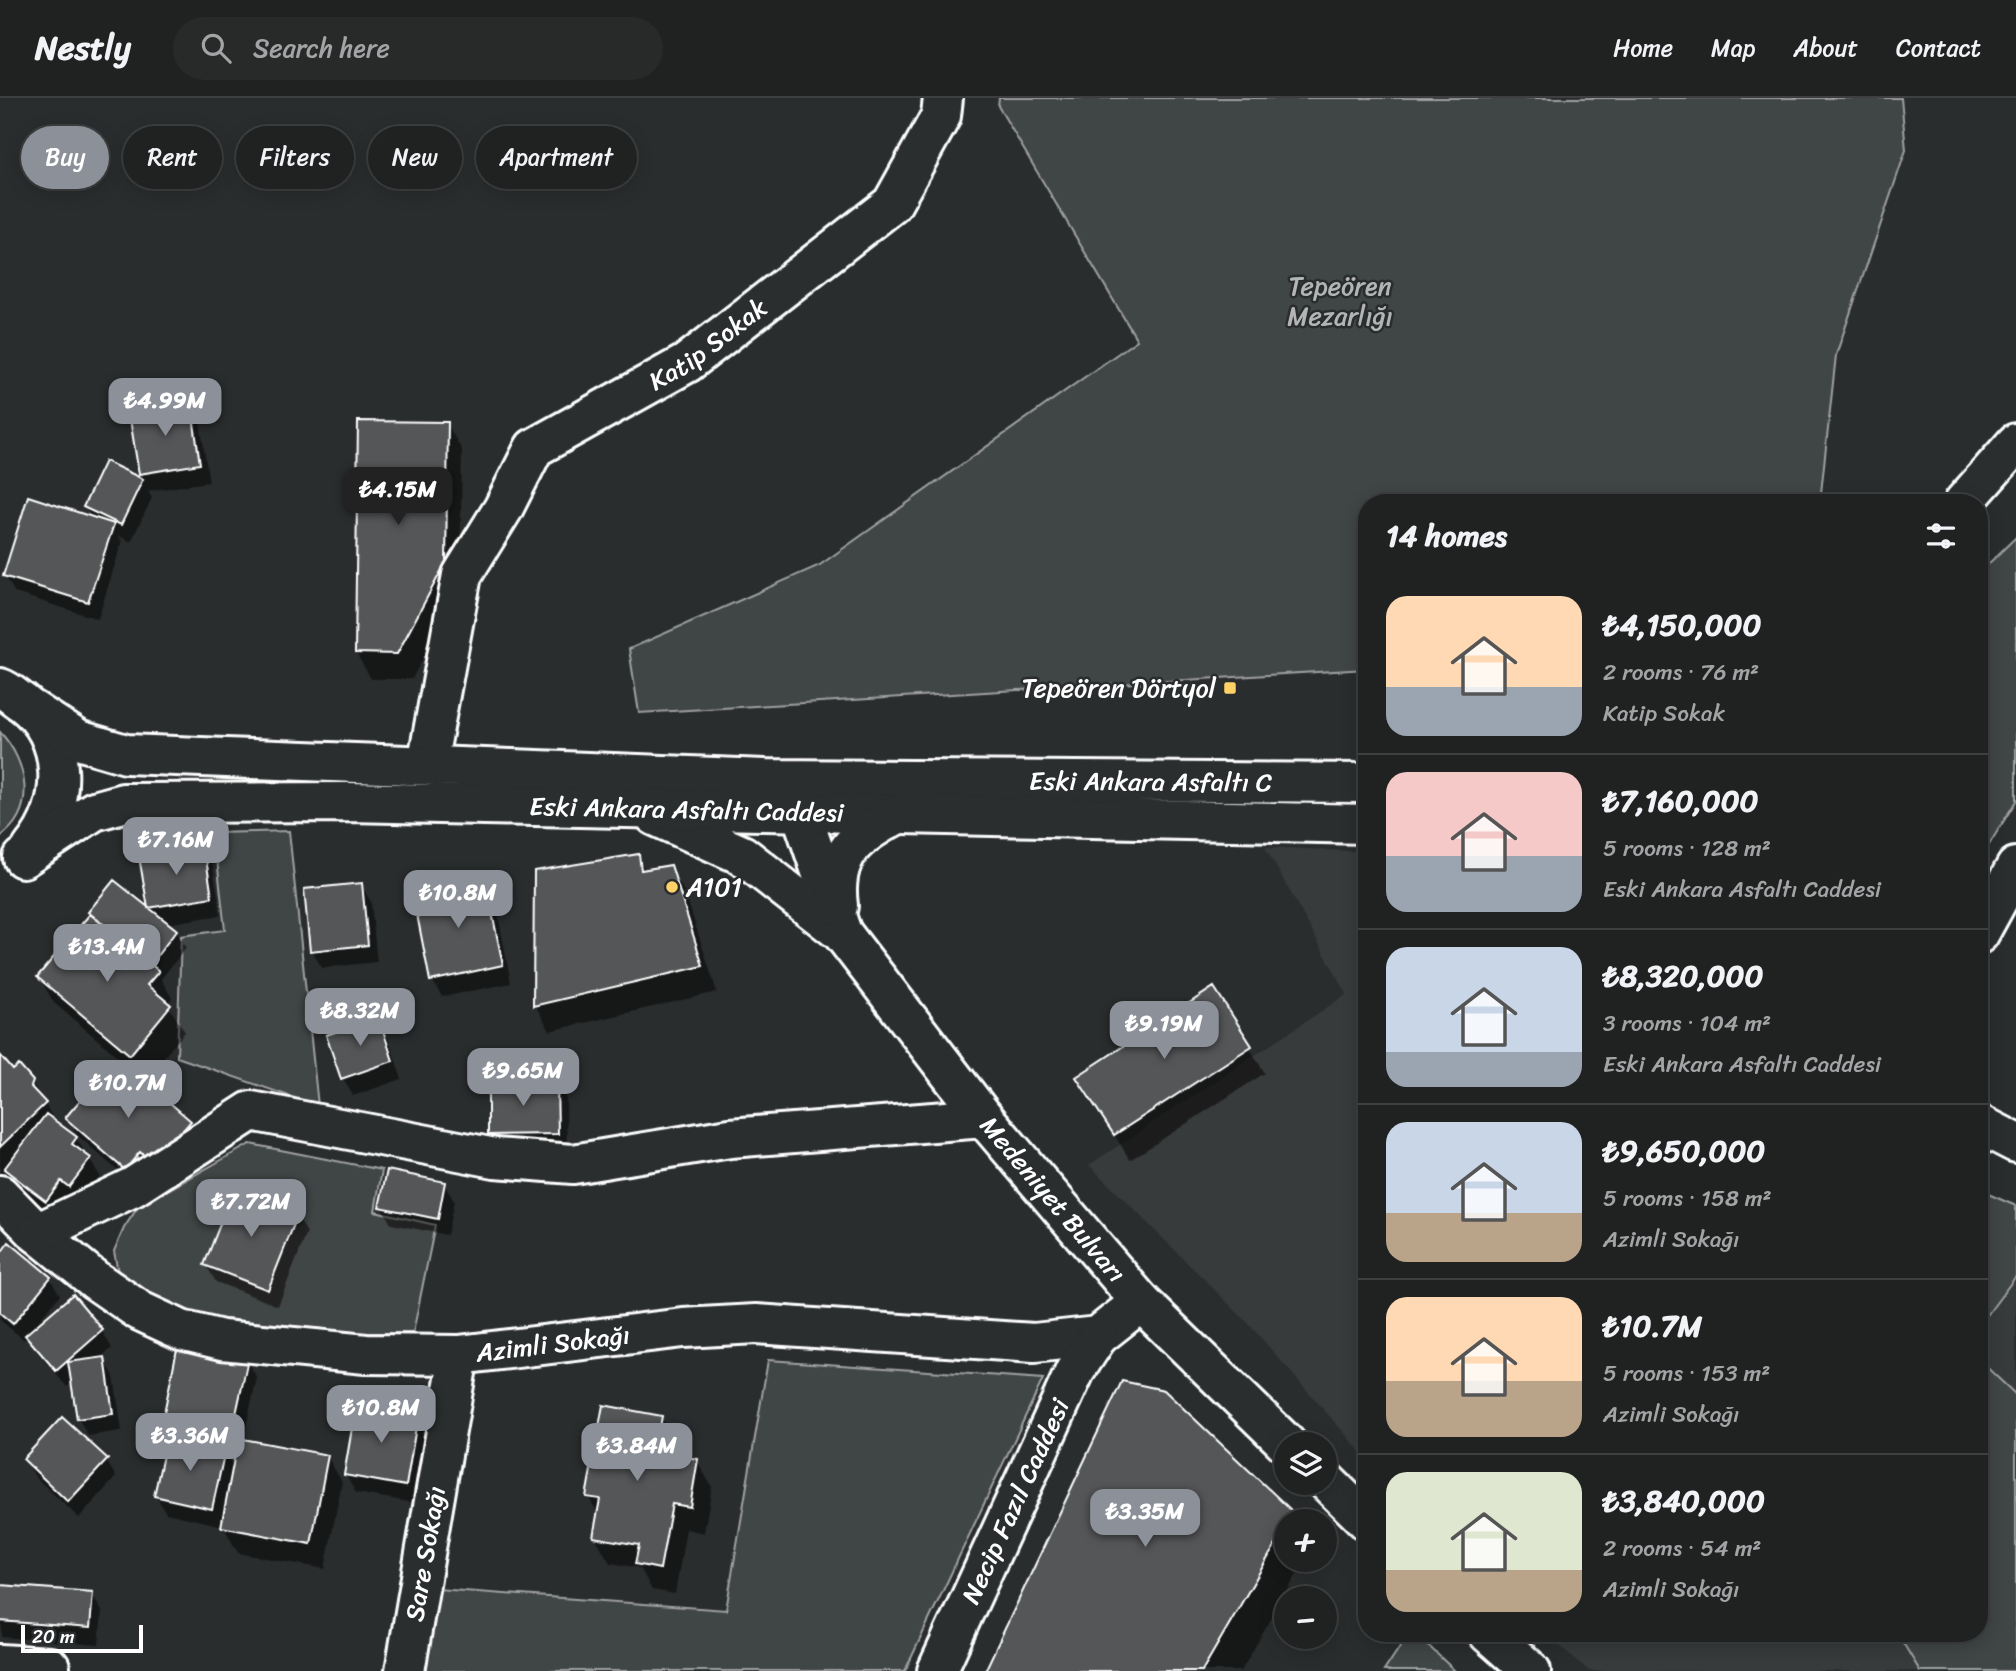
<!DOCTYPE html>
<meta charset="utf-8">
<style>
body{margin:0;font-family:Sriracha,sans-serif;background:#282a2a;color:#f1f3f6;height:100vh;display:flex;flex-direction:column;font-size:26px;white-space:nowrap}
*{box-sizing:border-box;margin:0}
p{font-size:23px;color:#a2a4a5}
.icon{flex:none;width:38px;height:38px;fill:none;stroke:currentColor;stroke-width:2;stroke-linecap:round;stroke-linejoin:round}
.map{position:relative;flex:1;overflow:hidden}
.details{position:absolute;left:1358px;top:396px;width:630px;height:1148px;display:flex;flex-direction:column;background:#202222;border-radius:28px;box-shadow:0 4px 18px #0003,0 0 0 2px #3d3f40}
.details>*{flex:none}
.guide{position:absolute;left:21px;top:28px;width:665px;height:63px;display:flex;gap:14px}
.controls{position:absolute;left:1274px;top:1334px;display:grid;gap:14px}
.controls a{display:grid;place-items:center;width:63px;height:63px;border-radius:50%;background:#202222;box-shadow:0 4px 18px #0003,0 0 0 2px #3d3f40;font-size:35px}
.scale{position:absolute;left:21px;bottom:18px;width:122px;box-sizing:border-box;padding-left:7px;border:4px solid #fff;border-top:0;font-size:19px;line-height:24px;white-space:nowrap;color:#fff;-webkit-text-stroke:5px #2a2d2e;paint-order:stroke}
.price{position:absolute;translate:-50% -60px;padding:0 16px;border-radius:14px;background:#8c9099;color:#fff;font-size:23px;line-height:46px;filter:drop-shadow(0 2px 4px #0008)}
.price::after{content:'';position:absolute;left:50%;top:42px;width:21px;height:16px;margin-left:-10px;background:inherit;clip-path:polygon(0 0,100% 0,50% 100%)}
.price.active{background:#222;color:#fff}
ul{padding:0;list-style:none}
li{display:flex;align-items:center;gap:21px;height:175px;padding:0 28px}
li+li{border-top:2px solid #3d3f40}
li span{display:grid;place-items:center;flex:none;width:196px;height:140px;border-radius:21px;color:#555}
li>.icon{margin-inline-start:auto}
span .icon{width:84px;height:84px;fill:#fffc;stroke-width:1}
li b{font-size:30px}
h2{display:flex;justify-content:space-between;align-items:center;height:84px;padding:0 28px;font-size:30px}
.pill{padding:0 24px;border-radius:32px;background:#202222;box-shadow:0 4px 18px #0003,0 0 0 2px #3d3f40;font-size:24px;line-height:63px}
.pill.active{background:#8c9099;color:#fff}
header{display:flex;align-items:center;gap:42px;box-sizing:border-box;height:98px;padding:0 35px;background:#202222;border-bottom:2px solid #3d3f40}
header strong{font-size:33px}
nav{display:flex;gap:38px;margin-inline-start:auto;font-size:24px}
.search{width:490px;height:63px;background:#282a2a;display:flex;align-items:center;gap:18px;box-sizing:border-box;padding:0 24px;border-radius:38px;color:#a2a4a5;font-size:26px}
.map>svg:first-child{display:block}
.built{fill:#373a3b}
.green{fill:#414445;stroke:#a0a2a2;stroke-width:2}
.shadow{fill:#0007;fill-rule:evenodd}
.building{fill:#555758;stroke:#fff;stroke-width:2}
.lines{fill:none;stroke-linecap:round;stroke-linejoin:round}
.minor-casing{stroke:#fff;stroke-width:44}
.major-casing{stroke:#fff;stroke-width:44}
.minor{stroke:#2a2d2e;stroke-width:38}
.major{stroke:#2a2d2e;stroke-width:38}
.poi-dot{fill:#ffd166;stroke:#2a2d2e;stroke-width:2.5}
.labels{text-anchor:middle;dominant-baseline:central;stroke-width:5;stroke-linejoin:round;paint-order:stroke}
.park-label{font-size:26px;fill:#b3b4b5;stroke:#2a2d2e}
.street-label{font-size:26px;fill:#fff;stroke:#2a2d2e}
.poi-label{font-size:26px;fill:#fff;stroke:#2a2d2e;text-anchor:end}
</style>
<header>
<strong>Nestly</strong>
<div class="search"><svg class="icon" aria-label="search" viewBox="0 0 24 24"><circle cx="10" cy="10" r="6"/><path d="M15 15l6 6"/></svg>Search here</div>
<nav><a>Home</a><a>Map</a><a>About</a><a>Contact</a></nav>
</header>
<div class="map">
<svg width="2016" height="1573" viewBox="0 0 2016 1573">
<rect width="100%" height="100%" fill="#2a2d2e"/>
<filter id="ink" filterUnits="userSpaceOnUse"><feTurbulence type="fractalNoise" baseFrequency=".0143" numOctaves="2"/><feDisplacementMap in="SourceGraphic" scale="14" xChannelSelector="R" yChannelSelector="G"/><feConvolveMatrix kernelMatrix="1 2 1 2 8 2 1 2 1" color-interpolation-filters="sRGB"/></filter>
<g filter="url(#ink)">
<path class="built" d="M1265,749L1367,754V1361L1246,1223L1089,1067L1347,896Z
M2016,1178V1297L1979,1262V1228Z
M1545,1535H1897L1920,1573H1589Z"/>
<path class="green" d="M999,0H1901L1906,52L1836,257L1820,404H1367V571L639,615L629,551L820,467L1137,242L998,8Z
M2016,439V703L1979,763V475Z
M0,634C27,663 38,712 0,739Z
M289,733L318,1008L177,959L181,838L225,832L214,735Z
M250,1046L382,1072L375,1113L435,1127L413,1235H359L186,1217L168,1212L118,1174L114,1153L124,1130L138,1109Z
M1979,1092L2016,1108V1178L1979,1228Z
M768,1262L1043,1281L905,1573H418L437,1491L726,1512Z
M1979,1262L2016,1297V1573H1920L1897,1535H1979Z
M1409,1535H1415L1455,1573H1384Z"/>
<path class="shadow" d="M190,307L200,324L209,384L148,393L152,400L131,444L119,438L122,444L98,521L15,495L5,478L92,420L85,409L106,365L146,384L141,376Z
M447,326L462,352L460,491L412,581H371L356,555Z
M203,750L213,768L221,817L167,826L176,833L186,850L161,881L172,900L167,906L185,934L143,984L189,1024L199,1042L135,1088L77,1037L67,1020L115,996L135,973L54,905L39,879L90,814L150,812L141,761Z
M638,758L646,773L670,769L685,795L717,894L550,933L535,907Z
M485,783L495,800L511,885L442,899L432,882Z
M361,787L371,804L377,864L322,870L312,853Z
M1214,892L1265,975L1130,1062L1078,979Z
M378,922L388,939L402,981L353,998L343,980Z
M0,960L13,974L32,984L56,1025L76,1040L100,1078L80,1105L57,1119L16,1088L11,1079L0,1089Z
M556,984L566,1001L567,1053L500,1054L490,1036Z
M444,1086L454,1103L447,1137L391,1126L381,1108Z
M297,1117L307,1135L278,1208L216,1184L206,1167Z
M0,1158L50,1180L60,1197L34,1229L73,1199L102,1233L112,1250L99,1261H104L114,1278L122,1333L88,1338L78,1320L73,1284L67,1289L38,1255L28,1237L24,1242L0,1222Z
M247,1263L257,1280L243,1342L327,1358L342,1384L325,1471L238,1455L223,1428L166,1415L156,1398L175,1343L164,1324ZM223,1352L237,1355L234,1371Z
M417,1318L427,1336L415,1405L356,1395L346,1377Z
M661,1319L676,1345L674,1359L697,1363L712,1389L704,1435L686,1431L675,1496L652,1492L640,1470L610,1465L595,1439L599,1417L588,1399Z
M25,1362H106L116,1379L79,1420L35,1379Z
M1292,1416L1296,1423H1286V1461H1306L1241,1573H987Z
M0,1488L92,1496L102,1513L99,1547L2,1539Z"/>
<path class="building" d="M191,305L200,366L139,376L129,315Z
M358,323L448,324L446,464L397,556L355,555Z
M105,363L143,381L121,427L83,409Z
M28,398L114,426L88,504L3,478Z
M204,748L212,799L148,810L139,759Z
M639,756L641,772L671,767L703,868L533,908L534,773Z
M485,781L503,867L430,883L413,796Z
M114,782L177,832L152,864L88,814Z
M362,785L368,847L310,853L304,791Z
M90,816L159,873L147,887L171,907L130,957L37,879Z
M1214,889L1252,948L1114,1037L1076,979Z
M379,920L393,963L341,981L326,937Z
M0,957L13,972L19,967L33,983L31,989L46,1005L0,1049Z
M133,973L191,1023L154,1066L140,1054L125,1072L65,1020L99,980L115,994Z
M557,982L558,1036L488,1037V983Z
M46,1016L77,1039L72,1046L91,1060L69,1089L61,1083L46,1103L4,1071Z
M387,1072L445,1084L438,1121L379,1109Z
M234,1091L298,1116L268,1192L204,1167Z
M9,1144L51,1179L13,1226L0,1215V1156Z
M73,1196L103,1232L56,1273L25,1237Z
M178,1246L248,1261L231,1339L162,1325Z
M105,1259L113,1316L77,1321L68,1264Z
M1122,1283L1164,1292L1294,1415L1202,1573H985Z
M356,1307L418,1317L406,1388L344,1377Z
M603,1307L662,1318L656,1354L698,1361L690,1409L672,1406L660,1471L635,1466L639,1447L593,1439L600,1401L586,1399Z
M62,1319L108,1361L68,1404L23,1361Z
M167,1339L225,1352L212,1411L154,1398Z
M238,1340L328,1357L311,1446L221,1429Z
M0,1487L93,1494L90,1530L0,1523Z"/>
<g class="lines">
<defs>
<g id="minor">
<path id="s1" d="M427,667L462,477L503,411L534,350L687,265L892,106L941,18L943,0"/>
<path d="M1979,836L2016,769"/>
<path d="M1979,1026L2016,1045"/>
<path id="s2" d="M0,1097L37,1135L95,1182L140,1213L181,1232L222,1242L366,1256L459,1257L683,1230L756,1226L1034,1245L1098,1238L1141,1204"/>
<path d="M37,1135L133,1089L251,1013L495,1060L573,1066L730,1040L984,1020"/>
<path d="M0,1566L50,1569"/>
<path id="s3" d="M405,1573L459,1257"/>
<path id="s4" d="M937,1573L1075,1273L1098,1238"/>
</g>
<g id="major">
<path d="M1964,404L2016,345"/>
<path d="M0,590C9,593 15,600 23,605C69,640 68,708 32,750"/>
<path id="s5" d="M32,612L78,642L126,656L765,681L1367,685"/>
<path d="M793,691L842,835"/>
<path id="s6" d="M655,718L742,757L842,835L984,1020L1141,1204L1287,1346"/>
<path id="s7" d="M23,760L94,713L123,705L349,704L1367,726"/>
<path d="M838,808C831,755 857,737 900,715"/>
<path d="M1325,1382L1367,1423"/>
<path d="M1488,1535L1531,1573"/>
</g>
</defs>
<use href="#minor" class="minor-casing"/>
<use href="#major" class="major-casing"/>
<use href="#minor" class="minor"/>
<use href="#major" class="major"/>
</g>
</g>
<g class="poi-dot">
<rect x="1223" y="583" width="14" height="14" rx="3.5"/>
<circle cx="672" cy="789" r="7"/>
</g>
<g class="labels">
<g class="park-label">
<text x="1340" y="188">Tepeören<tspan x="1340" dy="30">Mezarlığı</tspan></text>
</g>
<g class="street-label">
<text stroke="none"><textPath href="#s1" startOffset="542">Katip Sokak</textPath></text>
<text stroke="none"><textPath href="#s5" startOffset="1130">Eski Ankara Asfaltı C</textPath></text>
<text stroke="none"><textPath href="#s7" startOffset="679">Eski Ankara Asfaltı Caddesi</textPath></text>
<text stroke="none"><textPath href="#s6" startOffset="562">Medeniyet Bulvarı</textPath></text>
<text stroke="none"><textPath href="#s2" startOffset="602">Azimli Sokağı</textPath></text>
<text stroke="none"><textPath href="#s4" startOffset="187">Necip Fazıl Caddesi</textPath></text>
<text stroke="none"><textPath href="#s3" startOffset="119">Sare Sokağı</textPath></text>
</g>
<g class="poi-label">
<text x="1216" y="590">Tepeören Dörtyol</text>
<text x="686" y="789" text-anchor="start">A101</text>
</g>
</g>
</svg>
<div class="controls">
<a><svg class="icon" aria-label="layers" viewBox="0 0 24 24"><path d="M12 4l9 5-9 5-9-5zM3 14l9 5 9-5"/></svg></a>
<a>+</a>
<a>−</a>
</div>
<div class="scale">20 m</div>
<b class="price" style="left:165px;top:340px">₺4.99M</b>
<b class="price active" style="left:398px;top:429px">₺4.15M</b>
<b class="price" style="left:176px;top:779px">₺7.16M</b>
<b class="price" style="left:458px;top:832px">₺10.8M</b>
<b class="price" style="left:107px;top:886px">₺13.4M</b>
<b class="price" style="left:360px;top:950px">₺8.32M</b>
<b class="price" style="left:1164px;top:963px">₺9.19M</b>
<b class="price" style="left:523px;top:1010px">₺9.65M</b>
<b class="price" style="left:128px;top:1022px">₺10.7M</b>
<b class="price" style="left:251px;top:1141px">₺7.72M</b>
<b class="price" style="left:381px;top:1347px">₺10.8M</b>
<b class="price" style="left:190px;top:1375px">₺3.36M</b>
<b class="price" style="left:637px;top:1385px">₺3.84M</b>
<b class="price" style="left:1145px;top:1451px">₺3.35M</b>
<div class="guide">
<a class="pill active">Buy</a>
<a class="pill">Rent</a>
<a class="pill">Filters</a>
<a class="pill">New</a>
<a class="pill">Apartment</a>
</div>
<section class="details">
<h2>14 homes<svg class="icon" aria-label="filters" viewBox="0 0 24 24"><path d="M4 7h16M4 17h16"/><circle cx="9" cy="7" r="2"/><circle cx="15" cy="17" r="2"/></svg></h2>
<ul>
<li><span style="background:linear-gradient(#ffd9b3 65%,#9aa5b1 0)"><svg class="icon" aria-label="home" viewBox="0 0 24 24"><path d="M3 11l9-7 9 7M6 9v11h12V9"/></svg></span><div><b>₺4,150,000</b><p>2 rooms · 76 m²</p><p>Katip Sokak</p></div></li>
<li><span style="background:linear-gradient(#f6c9c9 60%,#9aa5b1 0)"><svg class="icon" aria-label="home" viewBox="0 0 24 24"><path d="M3 11l9-7 9 7M6 9v11h12V9"/></svg></span><div><b>₺7,160,000</b><p>5 rooms · 128 m²</p><p>Eski Ankara Asfaltı Caddesi</p></div></li>
<li><span style="background:linear-gradient(#c9d6e8 75%,#9aa5b1 0)"><svg class="icon" aria-label="home" viewBox="0 0 24 24"><path d="M3 11l9-7 9 7M6 9v11h12V9"/></svg></span><div><b>₺8,320,000</b><p>3 rooms · 104 m²</p><p>Eski Ankara Asfaltı Caddesi</p></div></li>
<li><span style="background:linear-gradient(#c9d6e8 65%,#b9a48a 0)"><svg class="icon" aria-label="home" viewBox="0 0 24 24"><path d="M3 11l9-7 9 7M6 9v11h12V9"/></svg></span><div><b>₺9,650,000</b><p>5 rooms · 158 m²</p><p>Azimli Sokağı</p></div></li>
<li><span style="background:linear-gradient(#ffd9b3 60%,#b9a48a 0)"><svg class="icon" aria-label="home" viewBox="0 0 24 24"><path d="M3 11l9-7 9 7M6 9v11h12V9"/></svg></span><div><b>₺10.7M</b><p>5 rooms · 153 m²</p><p>Azimli Sokağı</p></div></li>
<li><span style="background:linear-gradient(#dfe7d0 70%,#b9a48a 0)"><svg class="icon" aria-label="home" viewBox="0 0 24 24"><path d="M3 11l9-7 9 7M6 9v11h12V9"/></svg></span><div><b>₺3,840,000</b><p>2 rooms · 54 m²</p><p>Azimli Sokağı</p></div></li>
</ul>
</section>
</div>
